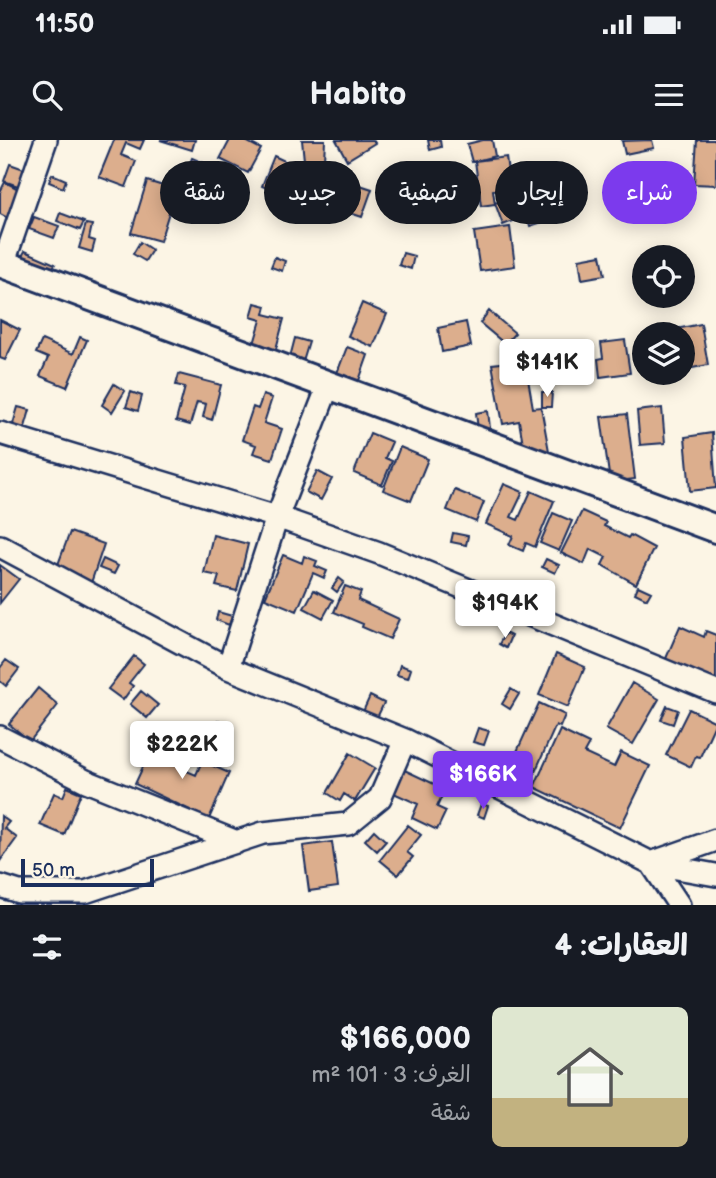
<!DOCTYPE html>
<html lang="ar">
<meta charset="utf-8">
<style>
body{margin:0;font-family:"Balsamiq Sans","Playpen Sans Arabic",sans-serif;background:#242831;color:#f1f3f6;direction:rtl;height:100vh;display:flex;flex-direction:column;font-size:26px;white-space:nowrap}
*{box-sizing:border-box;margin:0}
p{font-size:23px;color:#9ea1a6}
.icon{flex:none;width:38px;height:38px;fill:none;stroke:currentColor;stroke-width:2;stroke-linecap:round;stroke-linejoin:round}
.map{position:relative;height:765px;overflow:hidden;direction:ltr}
.sheet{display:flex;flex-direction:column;background:#171b24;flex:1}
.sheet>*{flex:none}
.hud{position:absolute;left:21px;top:21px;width:676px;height:63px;direction:rtl;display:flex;gap:14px}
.buttons{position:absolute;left:632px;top:105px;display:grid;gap:14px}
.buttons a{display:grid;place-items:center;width:63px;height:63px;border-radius:50%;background:#171b24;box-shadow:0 4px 18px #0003;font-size:35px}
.scale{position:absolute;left:21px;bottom:18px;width:133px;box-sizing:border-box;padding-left:7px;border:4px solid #1b2f5e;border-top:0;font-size:19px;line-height:24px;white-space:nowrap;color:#1b2f5e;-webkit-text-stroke:5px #fcf5e5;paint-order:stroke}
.price{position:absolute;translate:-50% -60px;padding:0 16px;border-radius:7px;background:#fff;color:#222;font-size:23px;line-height:46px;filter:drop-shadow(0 2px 4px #0008)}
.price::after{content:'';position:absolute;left:50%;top:42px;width:21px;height:16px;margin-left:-10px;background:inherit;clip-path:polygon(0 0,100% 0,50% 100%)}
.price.active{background:#7c3aed;color:#fff}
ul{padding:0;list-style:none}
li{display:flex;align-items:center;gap:21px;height:175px;padding:0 28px}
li+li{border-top:2px solid #363941}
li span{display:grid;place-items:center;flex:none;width:196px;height:140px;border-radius:10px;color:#555}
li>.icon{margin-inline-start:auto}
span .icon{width:84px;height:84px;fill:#fffc;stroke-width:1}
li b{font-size:30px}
h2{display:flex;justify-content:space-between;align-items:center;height:84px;padding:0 28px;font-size:30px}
.tag{padding:0 24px;border-radius:32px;background:#171b24;box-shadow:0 4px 18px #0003;font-size:24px;line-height:63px}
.tag.active{background:#7c3aed;color:#fff}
.status{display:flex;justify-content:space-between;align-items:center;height:49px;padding:0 35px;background:#171b24;direction:ltr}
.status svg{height:19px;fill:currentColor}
header{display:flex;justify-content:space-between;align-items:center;height:91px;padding:0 28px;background:#171b24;font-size:32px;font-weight:800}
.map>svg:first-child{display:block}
.building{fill:#dcae8d;stroke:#1b2f5e;stroke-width:2}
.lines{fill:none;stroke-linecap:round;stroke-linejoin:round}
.minor-casing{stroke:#1b2f5e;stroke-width:26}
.tertiary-casing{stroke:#1b2f5e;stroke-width:32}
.minor{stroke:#fcf5e5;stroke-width:21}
.tertiary{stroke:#fcf5e5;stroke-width:26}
</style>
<div class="status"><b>11:50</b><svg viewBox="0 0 49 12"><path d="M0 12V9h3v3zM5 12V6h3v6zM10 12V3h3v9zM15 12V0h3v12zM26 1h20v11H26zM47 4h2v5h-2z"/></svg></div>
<header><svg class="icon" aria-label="menu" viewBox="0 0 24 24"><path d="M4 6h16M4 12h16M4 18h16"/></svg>Habito<svg class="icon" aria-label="search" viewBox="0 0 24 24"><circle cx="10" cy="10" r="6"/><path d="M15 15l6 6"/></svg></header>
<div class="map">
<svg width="716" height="765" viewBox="0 0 716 765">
<rect width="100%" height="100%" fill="#fcf5e5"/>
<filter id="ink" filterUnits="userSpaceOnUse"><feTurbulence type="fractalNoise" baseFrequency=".0143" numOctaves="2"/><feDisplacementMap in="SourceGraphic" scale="14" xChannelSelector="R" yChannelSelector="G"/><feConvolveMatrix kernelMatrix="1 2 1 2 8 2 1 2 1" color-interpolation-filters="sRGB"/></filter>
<g filter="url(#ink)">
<path class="building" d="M114,0H144L140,9L126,3L121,15L136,21L126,47L99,37Z
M160,0H195L192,10Z
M230,0H244L261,9L248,33L220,19Z
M302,0H325L324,20H304Z
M336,0H373L375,3L347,20Z
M428,0H440L441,7L430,10Z
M483,0H492L495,16L472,22L467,4Z
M652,0L654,8L625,14L622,1Z
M697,0H716V45L694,44Z
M274,16L287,22L284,30L301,36L292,59L262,46Z
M506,17L510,48L493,50L495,64L481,66L475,21Z
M192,18L204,23L199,35L207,38L201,52L182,44Z
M10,24L38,34L32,51L4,41Z
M52,34L66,40L63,48L49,42Z
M303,38L325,43L320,65L298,60Z
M345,40L372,49L362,77L335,68Z
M147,41L176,50L160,101L131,93Z
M5,42L30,55L15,82L0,74V52Z
M551,54L558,77L530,86L523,62Z
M508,58L516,80L503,85L495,63Z
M298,62L307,65L304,74L294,71Z
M60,73L84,82L80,90L57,81Z
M34,77L59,86L54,98L29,89Z
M86,84L92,85L89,99L95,101L92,112L79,108Z
M510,87L515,126L480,131L474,92Z
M140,102L152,110L145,121L133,114Z
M25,111L55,124L46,140L17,125Z
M403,113L414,116L411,129L399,125Z
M601,115L605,135L582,139L579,119Z
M275,117L285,121L282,131L271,127Z
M255,163L266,166L264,174L284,179L273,220L251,214L261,180L251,177Z
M362,163L387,174L373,207L348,196Z
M489,171L515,193L505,204L480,183Z
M0,180L20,190L5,220L0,218Z
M466,182L471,206L442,212L438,188Z
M701,184L708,225L682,230V194H661V192Z
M80,197L87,200L67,247L40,236L48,218L36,213L42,200L73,214Z
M295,198L309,202L302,225L289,221Z
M625,200L630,233L600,237L598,219L603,218L601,203Z
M347,207L368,215L356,249L334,241Z
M521,221L524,240L528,239L533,268L541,267L549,311L525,315L519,281L503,284L492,224Z
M179,234L221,245L212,280L203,277L206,264L197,262L190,285L176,281L185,247L176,245Z
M114,244L125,251L112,272L102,265Z
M131,252L142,256L138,271L126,267Z
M542,252H552L551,267H542Z
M263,255L272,258L264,283L282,289L272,319L253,313L256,305L242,300L253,267L258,269Z
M18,267L30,270L23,294L11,291Z
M662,268L665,303L640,305L637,271Z
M488,271L491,296L479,297L476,273Z
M627,274L635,339L610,342L601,277Z
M370,293L392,302L385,318L392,321L382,345L354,333Z
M712,293L716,348L690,351L685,297Z
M400,307L428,319L411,361L383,350Z
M317,331L332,339L321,360L306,352Z
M504,344L523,352L511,377L518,380L531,351L554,361L535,407L526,403L523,411L509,405L513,396L486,384Z
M455,350L484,362L476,382L447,370Z
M582,371L606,382L604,386L628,398L630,395L654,408L636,444L602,425L606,417L590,409L584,424L561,413Z
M553,373L572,381L559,411L540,403Z
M70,392L104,404L91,443L56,430Z
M453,393L468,396L466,405L451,402Z
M213,395L248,404L237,451L216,446L219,436L204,433Z
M283,415L302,423L304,416L317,421L315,426L327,431L324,438L313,433L297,471L265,458Z
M103,419L118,426L114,434L99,428Z
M546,419L559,425L555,433L542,427Z
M0,425L19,439L0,463Z
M339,438L344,442L337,452L332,448Z
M345,446L361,452L358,460L399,479L390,499L362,487L363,484L334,472Z
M638,446L651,452L647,459L635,453Z
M314,450L333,460L323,478L304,468Z
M218,472L232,476L229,485L216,480Z
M680,486L704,497L706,491L716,495V546L664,523Z
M505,493L511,496L506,508L499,504Z
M556,514L585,527L568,567L539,555Z
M134,516L144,524L129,543L133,546L123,560L108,549Z
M6,520L19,529L6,546L0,541V528Z
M400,525L411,529L408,538L397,535Z
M632,543L659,559L633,604L606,589Z
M38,548L58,565L30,601L9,584Z
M511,549L519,554L510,569L502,564Z
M141,551L158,565L147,578L130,564Z
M370,556L384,563L375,582L361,576Z
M539,563L565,575L560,587L556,585L527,650L504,640Z
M667,566L678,570L673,584L661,580Z
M689,569L716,582L700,617L696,616L691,627L666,615Z
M218,581L232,585L227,600L213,595Z
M478,588L489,591L484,605L473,602Z
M560,590L589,604L584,613L614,627L621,612L650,626L620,688L534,647Z
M154,603L185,616L180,628L196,635L202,621L229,633L209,679L135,644Z
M350,613L375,628L355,661L344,654L340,661L327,653Z
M398,627L445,649L437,667L446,671L437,690L412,678L418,664L387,650Z
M67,647L81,653L64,695L40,685L54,653L63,657Z
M481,664L488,666L484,678L477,675Z
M1,676L9,682L4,688L17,698L0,721Z
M408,685L421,695L407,712L413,717L398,735L380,720Z
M374,690L386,701L377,711L365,700Z
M332,702L338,747L309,751L303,706Z"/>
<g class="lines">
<defs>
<path id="minor" d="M3,125L46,0
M0,293L277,377L379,413L716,552
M0,406L228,528L405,600L651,723L679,765
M228,528L277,377L329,244
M0,597L86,641L237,702
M651,723L716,700
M654,724L716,735
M0,746L19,752H85L263,693L348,684L380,658L405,600"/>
<path id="tertiary" d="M0,123L716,389"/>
</defs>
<use href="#minor" class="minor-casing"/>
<use href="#tertiary" class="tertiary-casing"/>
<use href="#minor" class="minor"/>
<use href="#tertiary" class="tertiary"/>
</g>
</g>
</svg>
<div class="buttons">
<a><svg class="icon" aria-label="locate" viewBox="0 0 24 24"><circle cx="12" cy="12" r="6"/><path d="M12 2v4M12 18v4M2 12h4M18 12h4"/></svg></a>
<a><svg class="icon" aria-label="layers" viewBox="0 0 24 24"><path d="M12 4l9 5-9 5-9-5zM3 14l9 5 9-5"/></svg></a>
</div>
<div class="scale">50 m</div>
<b class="price" style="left:547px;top:259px">$141K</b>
<b class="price" style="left:505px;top:500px">$194K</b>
<b class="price" style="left:182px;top:641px">$222K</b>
<b class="price active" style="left:483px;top:671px">$166K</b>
<div class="hud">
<a class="tag active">شراء</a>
<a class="tag">إيجار</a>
<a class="tag">تصفية</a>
<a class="tag">جديد</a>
<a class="tag">شقة</a>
</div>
</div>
<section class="sheet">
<h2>العقارات: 4<svg class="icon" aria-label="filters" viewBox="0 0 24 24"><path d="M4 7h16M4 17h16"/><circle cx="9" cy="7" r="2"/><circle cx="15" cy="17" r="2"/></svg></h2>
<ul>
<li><span style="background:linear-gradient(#dfe7d0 65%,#c2b280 0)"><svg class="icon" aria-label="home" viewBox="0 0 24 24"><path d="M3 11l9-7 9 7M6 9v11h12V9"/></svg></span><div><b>$166,000</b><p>الغرف: 3 · 101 m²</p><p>شقة</p></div></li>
</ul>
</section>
